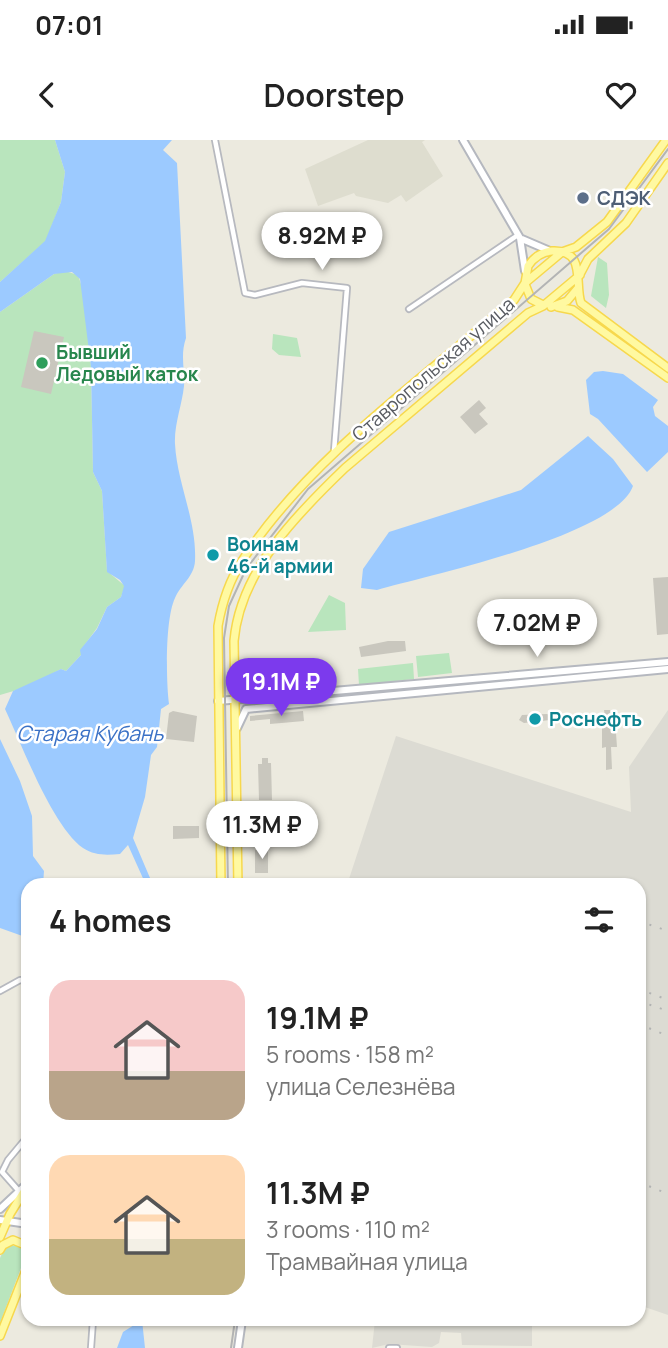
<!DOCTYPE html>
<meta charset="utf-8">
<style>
body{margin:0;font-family:Manrope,sans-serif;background:#f2f2f2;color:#222;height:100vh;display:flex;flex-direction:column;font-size:26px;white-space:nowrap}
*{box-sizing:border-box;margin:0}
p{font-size:23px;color:#767676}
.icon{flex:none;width:38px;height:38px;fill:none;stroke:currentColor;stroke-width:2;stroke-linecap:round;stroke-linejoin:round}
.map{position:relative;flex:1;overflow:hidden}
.details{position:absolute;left:21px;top:738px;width:625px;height:448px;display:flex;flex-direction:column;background:#fff;border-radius:21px;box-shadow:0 2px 5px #0004}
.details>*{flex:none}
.price{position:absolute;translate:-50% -60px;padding:0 16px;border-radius:24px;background:#fff;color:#222;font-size:23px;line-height:46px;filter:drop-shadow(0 2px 4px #0008)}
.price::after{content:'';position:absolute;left:50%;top:42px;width:21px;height:16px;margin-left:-10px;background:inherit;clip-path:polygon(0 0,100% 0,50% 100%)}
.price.active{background:#7c3aed;color:#fff}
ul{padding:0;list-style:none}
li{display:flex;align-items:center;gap:21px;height:175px;padding:0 28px}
li span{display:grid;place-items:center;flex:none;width:196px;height:140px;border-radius:21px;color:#555}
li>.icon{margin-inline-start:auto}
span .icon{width:84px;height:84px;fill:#fffc;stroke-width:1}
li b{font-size:30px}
h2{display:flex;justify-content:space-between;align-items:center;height:84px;padding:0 28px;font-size:30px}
.status{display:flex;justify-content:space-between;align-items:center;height:49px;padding:0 35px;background:#fff;direction:ltr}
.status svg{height:19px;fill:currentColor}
header{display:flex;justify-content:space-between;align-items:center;height:91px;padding:0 28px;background:#fff;font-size:32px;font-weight:600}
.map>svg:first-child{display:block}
.industrial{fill:#dcdbd3}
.education{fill:#deddcf}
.green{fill:#b9e5bd}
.water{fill:#9ccaff}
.building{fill:#c9c7be}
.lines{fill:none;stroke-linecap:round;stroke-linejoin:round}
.street-casing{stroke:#b7b9bf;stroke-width:8}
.secondary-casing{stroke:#b5b8bf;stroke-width:10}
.primary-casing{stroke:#f7d84d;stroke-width:10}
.street{stroke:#fff;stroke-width:4.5}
.secondary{stroke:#fff;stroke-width:6}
.primary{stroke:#fff9a1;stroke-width:7}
.tram{stroke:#b3b4b4;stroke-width:2}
.rail{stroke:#b3b4b4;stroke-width:2;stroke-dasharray:2 9;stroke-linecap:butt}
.service-dot{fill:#5c6f8a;stroke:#fff;stroke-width:2.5}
.leisure-dot{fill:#2e9e5b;stroke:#fff;stroke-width:2.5}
.culture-dot{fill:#0f9aa8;stroke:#fff;stroke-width:2.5}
.labels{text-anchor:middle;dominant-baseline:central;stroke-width:5;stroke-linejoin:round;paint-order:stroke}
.service-label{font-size:19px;font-weight:bold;fill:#4e5e75;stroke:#fff;text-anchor:start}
.leisure-label{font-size:19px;font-weight:bold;fill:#27864d;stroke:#fff;text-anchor:start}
.street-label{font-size:19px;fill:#585b61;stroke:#fff}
.culture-label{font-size:19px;font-weight:bold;fill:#0d838f;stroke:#fff;text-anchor:start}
.water-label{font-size:21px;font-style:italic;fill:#3a71c6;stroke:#fff}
</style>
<div class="status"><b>07:01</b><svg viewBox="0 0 49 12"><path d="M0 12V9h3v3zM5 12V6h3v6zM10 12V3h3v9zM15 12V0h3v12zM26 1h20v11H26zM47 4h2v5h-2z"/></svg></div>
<header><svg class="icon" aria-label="back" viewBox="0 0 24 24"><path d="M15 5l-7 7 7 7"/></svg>Doorstep<svg class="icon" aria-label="heart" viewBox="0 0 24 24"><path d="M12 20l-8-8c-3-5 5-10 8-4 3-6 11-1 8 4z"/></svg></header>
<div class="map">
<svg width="668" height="1208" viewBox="0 0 668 1208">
<rect width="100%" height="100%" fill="#eceadf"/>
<path class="industrial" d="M668,570V1175L639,1165V746L347,745L396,596L631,672L629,627Z
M375,1180H532V1206L462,1205L461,1193L441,1192L439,1203L432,1207L389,1204L372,1208Z"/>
<path class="education" d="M368,0H425L422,2L443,36L406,62L401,55L388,63L356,56L354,53L318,66L305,29Z"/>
<path class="green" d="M0,0H55L65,32L61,62L46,101L0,142Z
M598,117L607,123L609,155L606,168L591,156Z
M65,131L78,135L84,153L91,227L93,332L102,351L107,431L125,446L121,457L107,467L97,488L81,510V515L66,531L61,529L27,547L0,555V172L54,134Z
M273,194L297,198L301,217L279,215L272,209Z
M329,455L345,463L346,490L308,492Z
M449,513L452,533L418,537L416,516Z
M413,523L414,539L359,545L358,529Z
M10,1105L22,1107L26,1115L0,1183V1118L5,1107Z"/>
<path class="water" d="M55,0H172L163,10L177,23L186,198C180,215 185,229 184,246C182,265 174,285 175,304C177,343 197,381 195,421C194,437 181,444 175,458C165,479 166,541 169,564L161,569L157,607L151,615L145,657L133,698L153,745H146L128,705L120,714C107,715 95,716 83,708C52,686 22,605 5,569L13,551L61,529L66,531L81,515L80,510L97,489L107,467L121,457L124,446L120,440L107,432L102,351L93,332L91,227L80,139L72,132L54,134L0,172V142L45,101L61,62L65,32Z
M603,231L623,234L658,260L653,267L655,276L668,286V312L647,332L598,279L590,274L586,240L594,232Z
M588,296L613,319L633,346C615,396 429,435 377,450L361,448L363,429L389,392L521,350Z
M0,599L20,641L32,676L33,716L44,731L43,745L28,746V798L0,788Z
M142,1180L145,1208H117L123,1192Z"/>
<path class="building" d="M34,191L64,197L51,254L21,247Z
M479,260L486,268L479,274L488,284L475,294L460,277Z
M668,437V494L657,495L653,438Z
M388,501H405L406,511L361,517L359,507Z
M604,570H610L611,593H616L617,607H611L612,629L606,630V607L602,608V576H605Z
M173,571L197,576L194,602L166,599L169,573Z
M303,571L304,581L270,584V579L250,581V576Z
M547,574L552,576L550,580L524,583L519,580L522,575Z
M262,618H268V623H271L272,660H259L258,624H262Z
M173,686H199V698L173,699Z
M255,710H268V733H255Z"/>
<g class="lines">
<defs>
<path id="street" d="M215,0L245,153L255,155L302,143L347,148L334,311
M409,169L518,95
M0,851L20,840L28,841
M18,1050L2,1032L8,1020L28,996
M91,1208L93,1180
M389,1208H397"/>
<path id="secondary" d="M463,0L520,98L525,131
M522,99L550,111
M234,537L242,550L255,558
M218,561L668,522
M237,588L246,569L668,529
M0,1069L28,1043
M0,1080L28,1084
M238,1208L242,1180"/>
<path id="primary" d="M579,136L588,119L626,83L668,23
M525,143L562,112L576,107L607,82L666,0
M525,144L531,159L543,165
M551,167L567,161L578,148
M558,167L573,170L668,238
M221,746L218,486C222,463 229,441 242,421C307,320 423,238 514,160L525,143L528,126C534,117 541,112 552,111C587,109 574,144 581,163L668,228
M238,746L234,501C240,431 297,374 345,328L528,173L543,166L580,135
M0,1097L10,1074L28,1045
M0,1110L3,1105L13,1100L25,1105L28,1110
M0,1196L28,1125"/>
</defs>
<use href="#street" class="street-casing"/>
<use href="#secondary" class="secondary-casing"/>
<use href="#primary" class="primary-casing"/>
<use href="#street" class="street"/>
<use href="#secondary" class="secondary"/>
<use href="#primary" class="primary"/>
<path class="tram" d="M228,746L224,498L229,466L246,429L308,349L609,89L668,9
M231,1208L235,1180"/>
<path class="rail" d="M639,781L668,791
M639,849L668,860
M639,861L668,871
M639,884L668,896
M639,1042L668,1054"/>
</g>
<circle class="service-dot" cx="583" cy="58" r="7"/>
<circle class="leisure-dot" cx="42" cy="223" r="7"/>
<g class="culture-dot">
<circle cx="213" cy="415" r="7"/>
<circle cx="535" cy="579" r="7"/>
</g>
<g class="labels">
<g class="service-label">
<text x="597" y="58">СДЭК</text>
</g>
<g class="leisure-label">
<text x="56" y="212">Бывший<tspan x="56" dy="22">Ледовый каток</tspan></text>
</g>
<g class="street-label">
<text transform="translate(433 229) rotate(-41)">Ставропольская улица</text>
</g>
<g class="culture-label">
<text x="227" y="404">Воинам<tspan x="227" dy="22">46-й армии</tspan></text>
<text x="549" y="579">Роснефть</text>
</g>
<g class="water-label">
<text x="90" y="593">Старая Кубань</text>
</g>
</g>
</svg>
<b class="price" style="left:322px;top:132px">8.92M ₽</b>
<b class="price" style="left:537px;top:519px">7.02M ₽</b>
<b class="price active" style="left:281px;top:578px">19.1M ₽</b>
<b class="price" style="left:262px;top:721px">11.3M ₽</b>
<section class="details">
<h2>4 homes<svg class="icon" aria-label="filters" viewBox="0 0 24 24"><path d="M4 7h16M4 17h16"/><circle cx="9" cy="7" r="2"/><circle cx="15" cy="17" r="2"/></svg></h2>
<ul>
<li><span style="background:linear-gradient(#f6c9c9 65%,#b9a48a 0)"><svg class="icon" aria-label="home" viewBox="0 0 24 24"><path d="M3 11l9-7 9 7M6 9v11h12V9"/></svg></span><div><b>19.1M ₽</b><p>5 rooms · 158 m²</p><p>улица Селезнёва</p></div></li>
<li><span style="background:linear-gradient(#ffd9b3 60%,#c2b280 0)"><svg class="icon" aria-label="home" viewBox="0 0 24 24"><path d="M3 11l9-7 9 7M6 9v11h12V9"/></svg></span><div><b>11.3M ₽</b><p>3 rooms · 110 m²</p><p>Трамвайная улица</p></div></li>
</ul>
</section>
</div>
